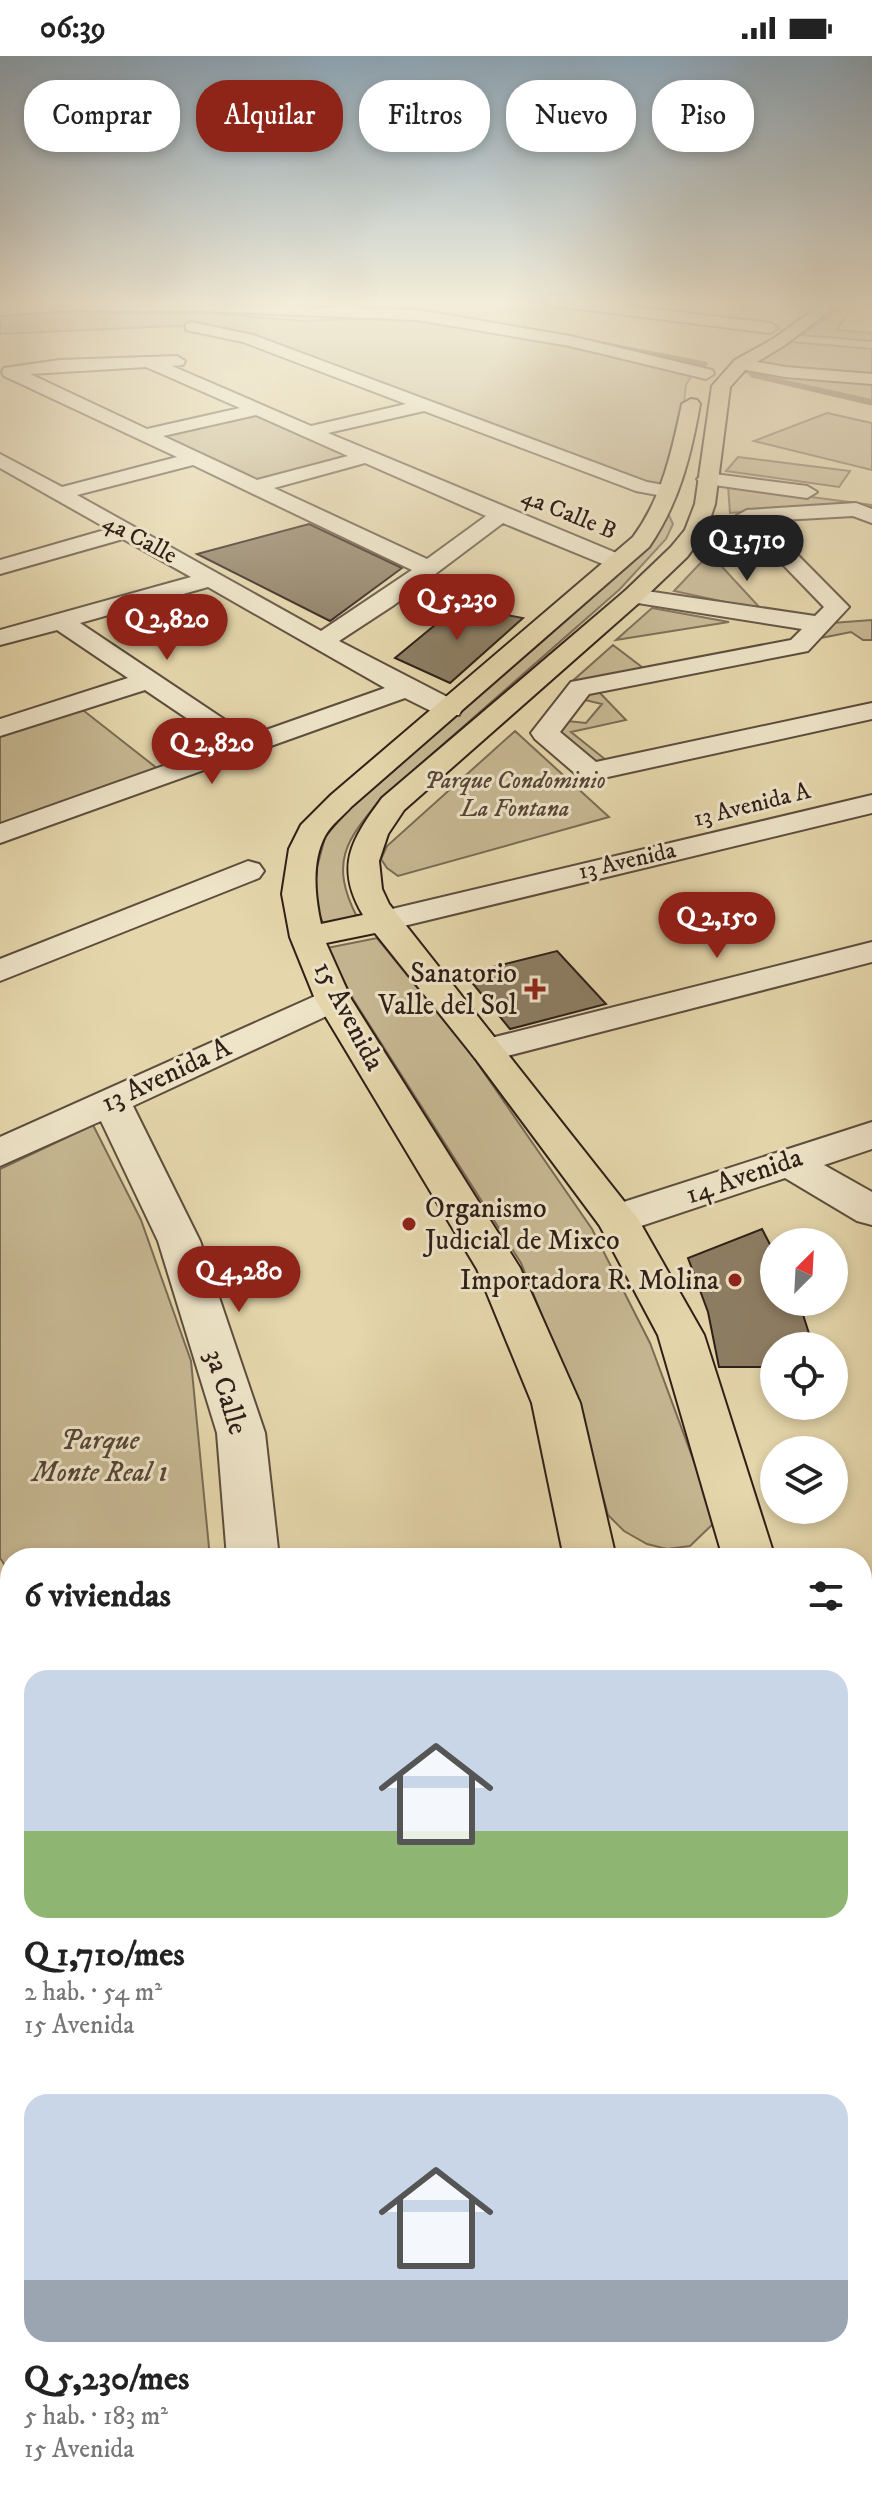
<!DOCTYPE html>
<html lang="es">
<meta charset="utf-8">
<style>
body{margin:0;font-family:"IM FELL DW Pica",serif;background:#f2f2f2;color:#222;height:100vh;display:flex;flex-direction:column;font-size:30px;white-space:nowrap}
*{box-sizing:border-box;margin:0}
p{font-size:26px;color:#767676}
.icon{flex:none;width:44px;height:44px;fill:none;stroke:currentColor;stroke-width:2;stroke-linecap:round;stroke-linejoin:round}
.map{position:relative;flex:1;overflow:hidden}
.panel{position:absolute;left:0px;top:1492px;width:872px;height:960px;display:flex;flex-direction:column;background:#fff;border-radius:32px 32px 0 0;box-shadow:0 4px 12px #0003}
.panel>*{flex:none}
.guide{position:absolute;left:24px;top:24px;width:824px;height:72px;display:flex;gap:16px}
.needle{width:52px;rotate:24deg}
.fabs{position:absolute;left:760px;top:1172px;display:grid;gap:16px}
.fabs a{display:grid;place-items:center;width:88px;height:88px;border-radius:50%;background:#fff;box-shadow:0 4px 12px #0003;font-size:40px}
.price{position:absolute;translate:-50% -68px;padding:0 18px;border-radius:28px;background:#8f2418;color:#fff;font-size:26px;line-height:52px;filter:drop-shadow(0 2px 4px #0008)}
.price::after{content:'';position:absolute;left:50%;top:48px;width:24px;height:18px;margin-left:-12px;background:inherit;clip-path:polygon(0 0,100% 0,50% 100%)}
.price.current{background:#222;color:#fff}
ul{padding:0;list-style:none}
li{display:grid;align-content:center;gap:16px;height:424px;padding:0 24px}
li span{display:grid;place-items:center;height:248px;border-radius:24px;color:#555}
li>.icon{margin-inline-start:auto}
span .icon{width:144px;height:144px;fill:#fffc;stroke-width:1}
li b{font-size:34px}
h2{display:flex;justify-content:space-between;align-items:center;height:96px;padding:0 24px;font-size:34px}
.pill{padding:0 28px;border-radius:32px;background:#fff;box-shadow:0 4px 12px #0003;font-size:28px;line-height:72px}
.pill.current{background:#8f2418;color:#fff}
.status{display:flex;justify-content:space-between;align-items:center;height:56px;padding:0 40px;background:#fff;direction:ltr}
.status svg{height:22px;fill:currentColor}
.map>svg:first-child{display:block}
.green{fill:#c6b792;stroke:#7a6b55;stroke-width:2}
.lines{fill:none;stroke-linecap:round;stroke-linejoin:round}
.stream{stroke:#776852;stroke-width:5}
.building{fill:#8d7e64;stroke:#2e1f18;stroke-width:2}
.minor-casing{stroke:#5c4d3d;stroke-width:4}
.major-casing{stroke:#2e1f18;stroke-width:4}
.minor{fill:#eee4c8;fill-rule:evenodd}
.major{fill:#e5d6ab;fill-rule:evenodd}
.poi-dot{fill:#8f2418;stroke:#eee4c8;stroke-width:3}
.labels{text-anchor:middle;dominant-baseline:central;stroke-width:6;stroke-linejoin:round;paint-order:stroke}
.far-street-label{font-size:24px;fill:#2e1f18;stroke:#eee4c8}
.far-park-label{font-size:24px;font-style:italic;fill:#544536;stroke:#eee4c8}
.poi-label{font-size:28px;fill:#2e1f18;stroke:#eee4c8;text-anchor:end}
.street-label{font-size:28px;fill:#2e1f18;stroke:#eee4c8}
.park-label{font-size:28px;font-style:italic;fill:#544536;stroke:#eee4c8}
</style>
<div class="status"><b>06:39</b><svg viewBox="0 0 49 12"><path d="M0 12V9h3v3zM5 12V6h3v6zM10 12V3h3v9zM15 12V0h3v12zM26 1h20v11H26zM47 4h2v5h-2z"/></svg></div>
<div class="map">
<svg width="872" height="2452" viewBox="0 0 872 2452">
<rect width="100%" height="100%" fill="#e5d6ab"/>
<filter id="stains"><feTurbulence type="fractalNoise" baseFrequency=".0025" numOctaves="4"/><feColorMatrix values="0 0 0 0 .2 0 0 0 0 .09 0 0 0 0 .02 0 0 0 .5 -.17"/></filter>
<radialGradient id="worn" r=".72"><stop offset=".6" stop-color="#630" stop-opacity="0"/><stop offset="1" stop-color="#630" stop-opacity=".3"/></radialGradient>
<path class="green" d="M840,253H851L837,274L872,277V285L802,279Z
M22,256L219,258L303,265L386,262L457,266L692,319L686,329L678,399L657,435L210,272L174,270L0,278V260Z
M791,286L872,293V344L745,316L752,306Z
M827,357L872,367V414L754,385Z
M252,358L348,399L256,425L158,379Z
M738,401L850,415L839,431L726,415Z
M728,430L872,449V456L844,448L730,457Z
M666,453L673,468L666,483L620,533L382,742C346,784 329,806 357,861L324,869L312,843L315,819L325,781L349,752Z
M727,464H731L744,477L732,479L750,498L713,501L762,554L674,535L710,497Z
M652,552L729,566L616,584Z
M872,564V584H863L851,576L821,582L832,567Z
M613,589L647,615L568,629Z
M599,636L626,664L571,676L606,704L591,706L557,675L567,665L586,667L602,648L585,644L587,637Z
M79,651L158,713L0,769V677Z
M515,675L609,761L398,820L387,812L381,803L387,790Z
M377,882L469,995L592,1173L650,1287L716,1465L690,1490L667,1493L647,1488L624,1475L608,1459L579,1352L521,1207L353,943L327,892Z
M93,1069L141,1164L191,1305L210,1502H10V1517L0,1502V1113Z"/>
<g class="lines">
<path class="stream" d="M442,259L503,269
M591,286L705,308
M752,319L872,347"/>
</g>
<path class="building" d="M309,468L402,512L330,565L197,498Z
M458,550L523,562L450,627L395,602Z
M557,895L606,948L510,973L465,918Z
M762,1173L774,1196V1246H799L813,1290H774V1311H719L708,1256L688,1202Z"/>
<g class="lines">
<defs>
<path id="minor" d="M539,245H585L770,267L778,272L770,277L546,249Z
M777,245H811L813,248L806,252Z
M854,245H872V250L856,248Z
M72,246L417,254L570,280L712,314L714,318L706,323L570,290L417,264L203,255L72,254L0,259V249Z
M191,266L253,279L647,426L675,431L678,435L668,441L636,435L424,355L328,377L626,501L629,506L626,511H610L503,467L394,549L339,585L459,647L462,653L459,659H439L405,642L0,787V768L225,688L145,634L0,680V663L128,622L57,574L0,589V574L191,521L123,483L0,518V504L108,473L0,412V398L62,431L177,401L4,320L2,316L4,312L60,304L177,300L185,305L183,309L172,310L311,370L406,348L243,286L186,274V268ZM146,311L240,352L147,373L30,318ZM256,359L348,400L257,424L163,380ZM365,407L486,460L427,503L274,432ZM193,409L412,514L321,575L77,439ZM208,531L385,632L249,680L80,567Z
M741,303L785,311L872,318V328L785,321L735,312L733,308L735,304Z
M707,417L807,430L817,436L807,442L700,427L697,423Z
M856,447L872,453V467L853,460L764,465L849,551L808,595L589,638L560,676L596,706L872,647V663L594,724L578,720L535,683L531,677L571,626L791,584L802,573L625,545L621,540L625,535L633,533L815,560L824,551L736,460L747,454Z
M872,739V757L383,875L371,872L366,865L371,858Z
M248,805L259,808L264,815L259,822L0,925V903Z
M872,886V906L488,1005L475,1002L469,994L475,986Z
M333,932L346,935L351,943L346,951L133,1050L200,1185L265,1377L279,1502H227L217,1377L158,1185L101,1065L0,1110V1081Z
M872,1066V1093L824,1109L872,1136V1169L857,1165L785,1122L617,1178L602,1173L596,1163L602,1153Z
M862,1537L872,1541V1590L862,1586Z
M0,1562L10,1566V1628L0,1624Z"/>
<path id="major" d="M826,245H843L785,289L747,312L730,331L715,448L706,475L687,501L641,545L404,754L388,778L379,805L382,833L389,848L638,1163L704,1279L775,1502H723L658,1279L600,1170L475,1002L375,877L326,887L351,943L520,1212L580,1347L616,1502H564L532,1347L477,1213L315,943L290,881L282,838L289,793L301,769L331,739L633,481C662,442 672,395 682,348L691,343L697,344L700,348C691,400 679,447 649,491L351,751C343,760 331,769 325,780C311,806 315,841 321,868L363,859C334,810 352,783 382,742L625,535L671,491L685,474L695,448L712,330L735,304L773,283Z
M537,2442H617L616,2452H536Z
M712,2442H792L791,2452H711Z"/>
</defs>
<use href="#minor" class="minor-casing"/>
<use href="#major" class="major-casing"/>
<use href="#minor" class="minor"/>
<use href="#major" class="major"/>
</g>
<linearGradient id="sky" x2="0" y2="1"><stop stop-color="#8ea9bc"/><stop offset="0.42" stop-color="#f3edd9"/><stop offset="1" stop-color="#f3edd9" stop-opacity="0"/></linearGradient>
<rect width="872" height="588" fill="url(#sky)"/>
<g class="poi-dot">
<path d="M531 921h8v8h8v8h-8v8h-8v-8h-8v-8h8z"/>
<circle cx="409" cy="1168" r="8"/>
<circle cx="735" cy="1224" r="8"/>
</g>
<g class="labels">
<g class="far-street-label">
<text transform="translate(569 458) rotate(22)">4a Calle B</text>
<text transform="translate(140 483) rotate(28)">4a Calle</text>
<text transform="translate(752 749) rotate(-14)">13 Avenida A</text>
<text transform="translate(627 805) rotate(-13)">13 Avenida</text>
</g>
<g class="far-park-label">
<text x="515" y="725">Parque Condominio<tspan x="515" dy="28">La Fontana</tspan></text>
</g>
<g class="poi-label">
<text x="517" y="917">Sanatorio<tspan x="517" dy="32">Valle del Sol</tspan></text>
<text x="425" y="1152" text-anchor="start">Organismo<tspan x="425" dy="32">Judicial de Mixco</tspan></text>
<text x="719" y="1224">Importadora R. Molina</text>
</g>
<g class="street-label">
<text transform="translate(349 960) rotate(62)">15 Avenida</text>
<text transform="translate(166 1019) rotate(-25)">13 Avenida A</text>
<text transform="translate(744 1120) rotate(-19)">14 Avenida</text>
<text transform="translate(226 1336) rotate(73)">3a Calle</text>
</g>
<g class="park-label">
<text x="100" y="1384">Parque<tspan x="100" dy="32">Monte Real 1</tspan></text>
</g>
</g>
<rect width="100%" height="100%" filter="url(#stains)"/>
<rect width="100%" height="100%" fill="url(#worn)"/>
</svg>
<div class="fabs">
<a><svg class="needle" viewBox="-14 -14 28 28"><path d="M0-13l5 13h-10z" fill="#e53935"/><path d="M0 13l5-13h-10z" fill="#767676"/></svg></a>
<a><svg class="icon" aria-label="locate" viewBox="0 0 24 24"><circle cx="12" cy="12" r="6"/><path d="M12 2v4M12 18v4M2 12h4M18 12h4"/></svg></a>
<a><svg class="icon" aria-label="layers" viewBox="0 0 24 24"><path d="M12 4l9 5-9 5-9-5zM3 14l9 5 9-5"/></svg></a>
</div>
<b class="price current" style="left:747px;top:527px">Q 1,710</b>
<b class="price" style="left:457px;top:586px">Q 5,230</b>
<b class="price" style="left:167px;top:606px">Q 2,820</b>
<b class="price" style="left:212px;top:730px">Q 2,820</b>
<b class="price" style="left:717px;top:904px">Q 2,150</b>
<b class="price" style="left:239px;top:1258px">Q 4,280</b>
<div class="guide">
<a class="pill">Comprar</a>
<a class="pill current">Alquilar</a>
<a class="pill">Filtros</a>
<a class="pill">Nuevo</a>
<a class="pill">Piso</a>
</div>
<section class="panel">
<h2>6 viviendas<svg class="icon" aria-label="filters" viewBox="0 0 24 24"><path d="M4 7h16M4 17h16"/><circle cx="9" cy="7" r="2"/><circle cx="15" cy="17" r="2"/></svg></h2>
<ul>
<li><span style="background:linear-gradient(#c9d6e8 65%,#8fb573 0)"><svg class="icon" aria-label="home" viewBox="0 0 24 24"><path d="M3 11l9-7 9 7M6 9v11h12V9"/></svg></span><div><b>Q 1,710/mes</b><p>2 hab. · 54 m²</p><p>15 Avenida</p></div></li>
<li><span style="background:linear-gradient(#c9d6e8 75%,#9aa5b1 0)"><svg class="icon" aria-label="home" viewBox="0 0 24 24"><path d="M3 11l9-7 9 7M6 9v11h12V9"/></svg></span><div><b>Q 5,230/mes</b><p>5 hab. · 183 m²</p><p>15 Avenida</p></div></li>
</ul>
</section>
</div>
